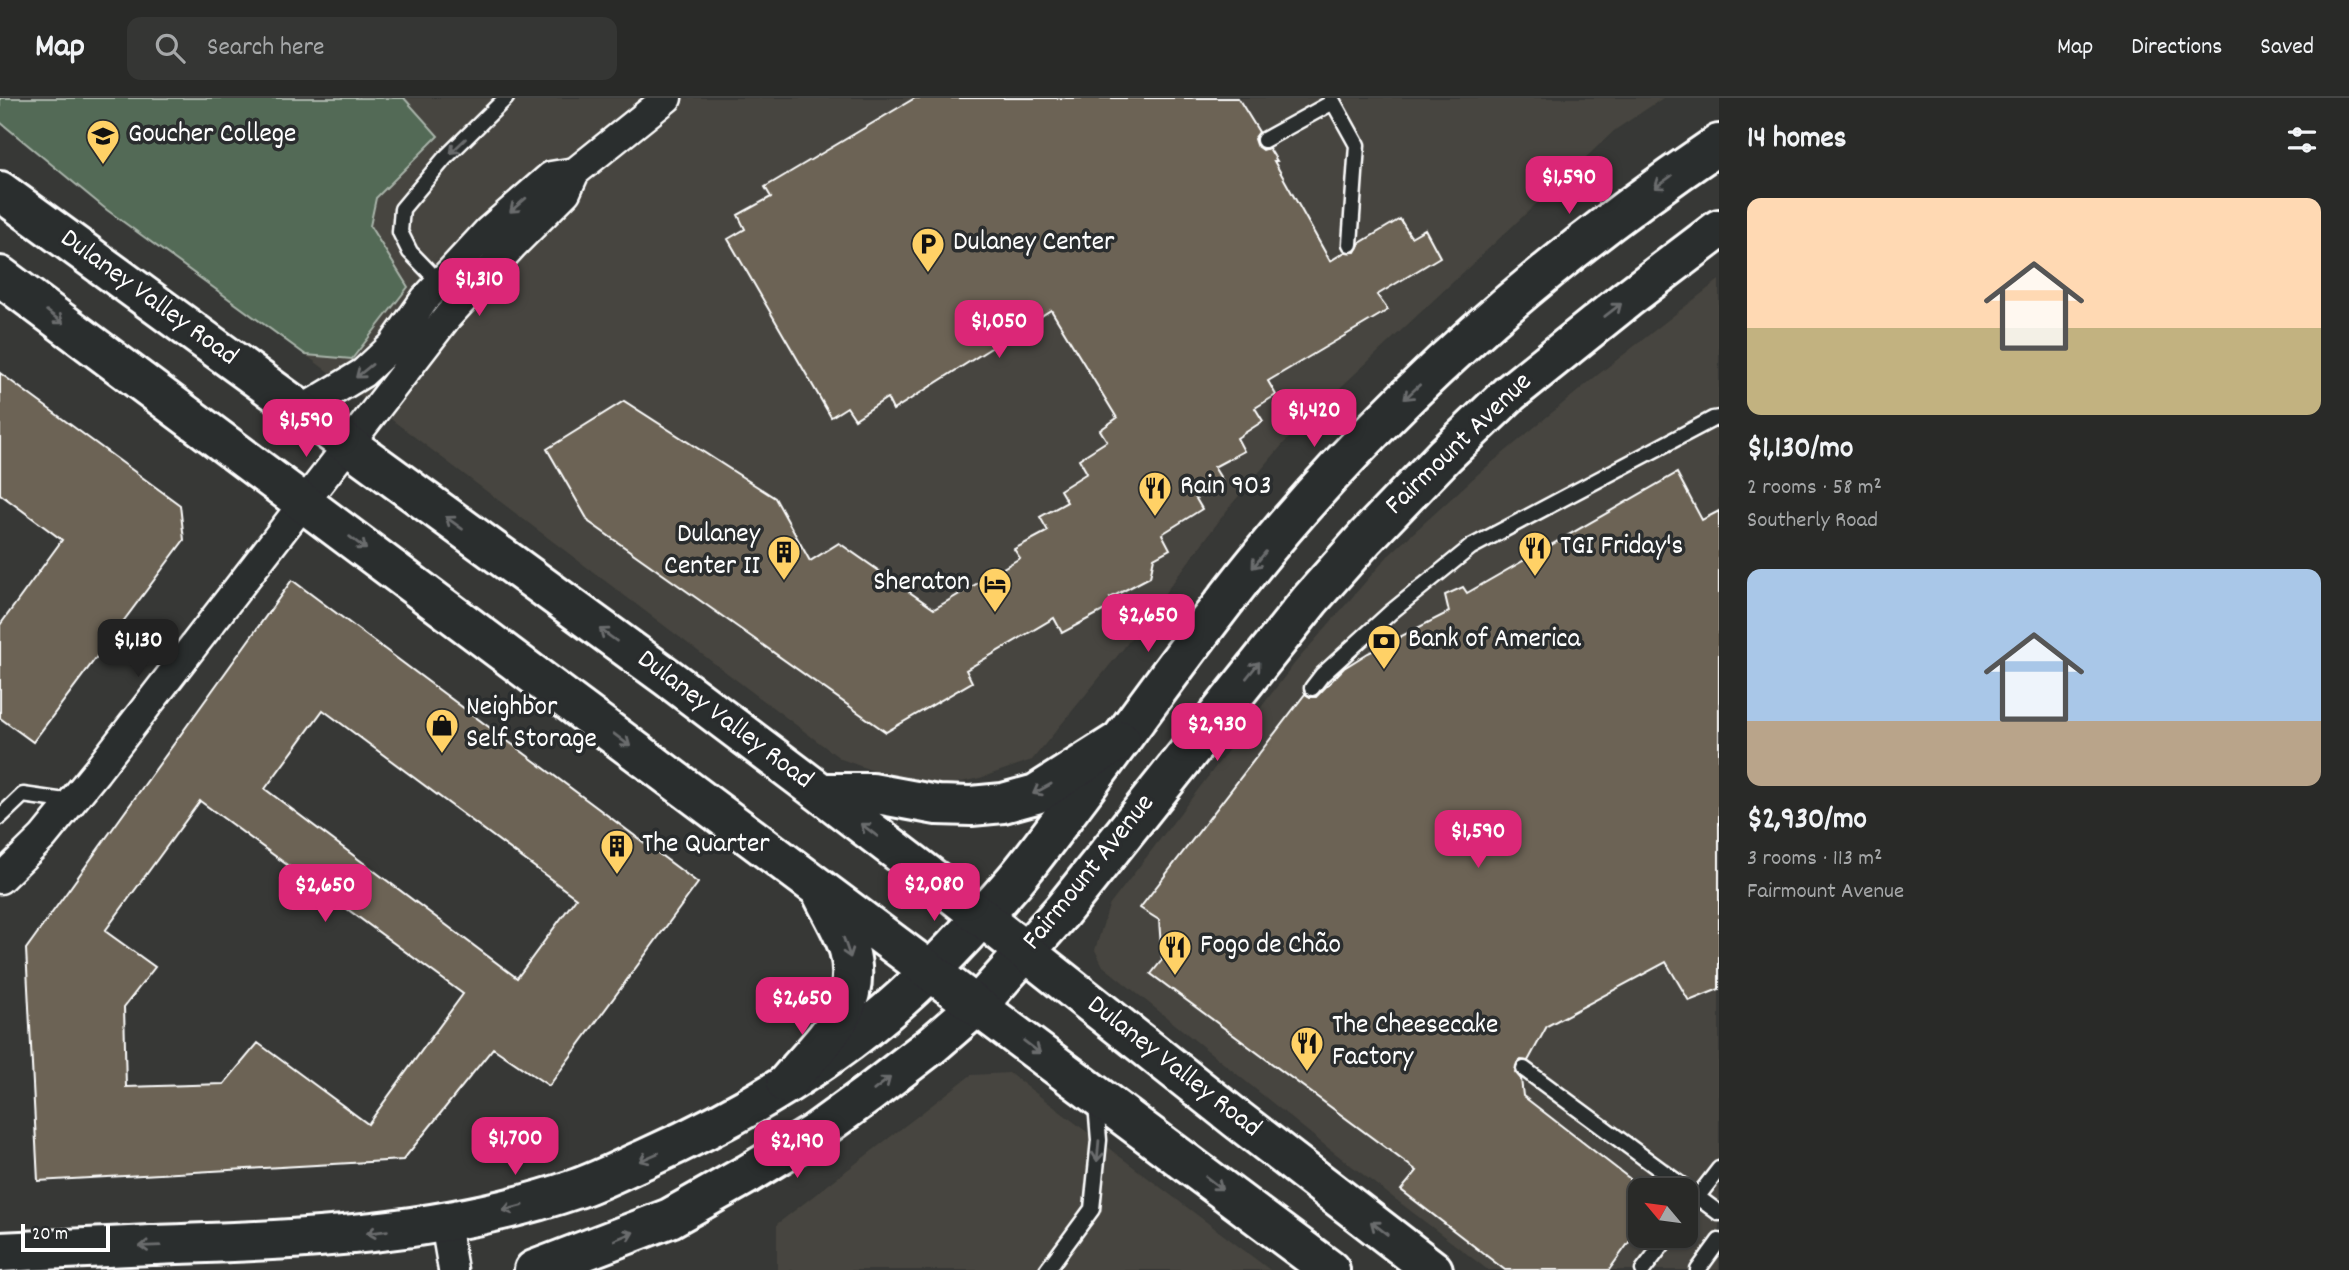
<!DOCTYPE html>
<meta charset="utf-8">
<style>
body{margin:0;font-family:Dekko,sans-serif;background:#353634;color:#f1f3f6;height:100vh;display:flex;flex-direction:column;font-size:26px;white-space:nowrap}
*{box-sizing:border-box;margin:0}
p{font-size:23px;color:#a5a7a8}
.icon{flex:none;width:38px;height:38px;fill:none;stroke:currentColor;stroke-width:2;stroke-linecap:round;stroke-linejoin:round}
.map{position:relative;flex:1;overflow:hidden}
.drawer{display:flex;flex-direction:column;background:#292a28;width:630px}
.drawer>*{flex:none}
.needle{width:46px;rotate:299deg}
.controls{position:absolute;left:1628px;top:1080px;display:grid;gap:14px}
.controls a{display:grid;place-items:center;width:70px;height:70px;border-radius:14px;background:#292a28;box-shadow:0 2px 5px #0004,0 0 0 2px #454645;font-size:35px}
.scale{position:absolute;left:21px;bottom:18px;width:89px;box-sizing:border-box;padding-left:7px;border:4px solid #fff;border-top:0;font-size:19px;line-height:24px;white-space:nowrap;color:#fff;-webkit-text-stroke:5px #2a2d2e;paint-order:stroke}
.price{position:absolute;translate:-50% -60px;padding:0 16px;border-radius:14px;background:#db2777;color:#fff;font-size:23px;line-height:46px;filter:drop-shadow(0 2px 4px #0008)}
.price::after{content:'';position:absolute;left:50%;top:42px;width:21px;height:16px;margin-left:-10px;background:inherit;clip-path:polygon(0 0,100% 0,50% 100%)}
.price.current{background:#222;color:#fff}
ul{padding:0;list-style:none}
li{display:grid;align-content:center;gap:14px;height:371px;padding:0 28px}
li span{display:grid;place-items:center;height:217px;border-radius:14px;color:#555}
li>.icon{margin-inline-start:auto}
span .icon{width:126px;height:126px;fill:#fffc;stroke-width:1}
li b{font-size:30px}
h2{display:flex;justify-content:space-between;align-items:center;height:84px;padding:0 28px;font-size:30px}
header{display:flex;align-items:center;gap:42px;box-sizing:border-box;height:98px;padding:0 35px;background:#292a28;border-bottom:2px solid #454645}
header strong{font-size:33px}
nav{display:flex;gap:38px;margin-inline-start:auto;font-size:24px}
.search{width:490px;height:63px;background:#353634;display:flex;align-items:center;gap:18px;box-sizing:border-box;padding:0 24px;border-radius:14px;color:#a5a7a8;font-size:26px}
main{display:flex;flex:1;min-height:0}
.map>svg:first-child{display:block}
.built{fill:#47453f;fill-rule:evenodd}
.green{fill:#536a56;stroke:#a9b4aa;stroke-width:2}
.building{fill:#6c6454;stroke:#fff;stroke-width:2;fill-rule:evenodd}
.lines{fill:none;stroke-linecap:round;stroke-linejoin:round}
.service-casing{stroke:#fff;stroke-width:19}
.minor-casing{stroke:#fff;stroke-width:33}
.secondary-casing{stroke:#fff;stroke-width:44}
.primary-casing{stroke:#fff;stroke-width:44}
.service{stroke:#2a2d2e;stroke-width:14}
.minor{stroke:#2a2d2e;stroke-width:28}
.secondary{stroke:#2a2d2e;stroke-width:38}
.primary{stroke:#2a2d2e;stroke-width:38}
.oneway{stroke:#6a6c6d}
.labels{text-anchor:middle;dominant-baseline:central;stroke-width:7;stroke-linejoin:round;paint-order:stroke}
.poi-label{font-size:28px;fill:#fff;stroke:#2a2d2e;text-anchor:start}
.street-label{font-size:28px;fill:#fff;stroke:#2a2d2e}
</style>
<header>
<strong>Map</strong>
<div class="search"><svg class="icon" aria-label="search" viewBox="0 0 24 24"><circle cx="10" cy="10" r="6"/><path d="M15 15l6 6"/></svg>Search here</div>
<nav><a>Map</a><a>Directions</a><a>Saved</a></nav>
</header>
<main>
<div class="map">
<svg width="1719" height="1172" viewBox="0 0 1719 1172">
<rect width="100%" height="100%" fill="#373836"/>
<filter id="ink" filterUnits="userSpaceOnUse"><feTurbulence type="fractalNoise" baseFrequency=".0143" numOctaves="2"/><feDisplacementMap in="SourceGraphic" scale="14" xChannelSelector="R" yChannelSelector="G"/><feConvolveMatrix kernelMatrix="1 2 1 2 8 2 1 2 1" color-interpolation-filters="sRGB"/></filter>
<g filter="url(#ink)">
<path class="built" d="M0,0H1663L1615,32L1342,288L1284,345L1231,407L1123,551L1032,662L980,680L937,689L898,682L841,661L306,257L107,112L0,24Z
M1719,182V1172H1488L1327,1049L1103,868L1095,852L1109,808L1295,565L1388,458L1477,377L1595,279ZM1640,1092H1685V1138H1640Z
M1009,975L1270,1172H777V1126L971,977Z"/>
<path class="green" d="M0,0H404L438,38L376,100L370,128L408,189L352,261L306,257L107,112L0,24Z"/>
<path class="building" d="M915,0H1238L1259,34L1254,41L1256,47L1263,52L1269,50L1277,63H1274L1330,163L1345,154H1355L1360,145L1400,121L1411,139L1425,131L1440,159L1377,197L1388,212L1268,283L1276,297L1255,310L1263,323L1237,340L1244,353L1214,369L1222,382L1195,399L1202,411L1162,436L1170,451L1154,460L1150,479L1110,500L1114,507L1062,535L1054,520L966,572L972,584L886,634L589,424L547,351L624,303L775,400L810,463L839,445L934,511L1020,460L1014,451L1048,433L1040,419L1067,404L1060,392L1087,375L1079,361L1107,343L1100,332L1117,320L1051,212L893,312L887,300L855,321L847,309L831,319L728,141L745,131L738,117L771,99L765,89Z
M0,275L180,407L184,442L33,644L0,620V527L62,442L0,396Z
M1677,375L1702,422L1719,413V891L1689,903L1666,864L1547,928L1528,963L1521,962L1517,965L1515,974L1521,981L1523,998L1629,1080L1633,1108L1640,1116V1129L1609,1172H1505L1401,1092L1417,1073L1151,876L1162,862L1159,822L1140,810L1305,596L1310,599H1316L1344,570L1368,555L1449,514L1445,497L1463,489L1467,495Z
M292,482L698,785L549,988L493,950L403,1062L38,1083L26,851ZM323,612L576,800L517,880L265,691ZM200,703L463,896L368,1026L258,945L224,986L126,989L124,909L155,869L105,833Z"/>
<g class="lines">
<defs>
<path id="service" d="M1331,0L1357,47L1350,146
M1264,42L1333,4
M439,184L410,154L400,134L402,111L444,61L506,0
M1312,590L1322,577L1391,514L1471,449L1713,321L1719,320
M0,719L23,697L72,704
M1524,971L1719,1115
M1685,1115L1719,1071
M1047,1172L1092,1111L1099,1042L1096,1006
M1643,1172L1669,1138
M1698,1172L1719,1143"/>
<path id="minor" d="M300,313L363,275L392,248L425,201L488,133L551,78L575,74
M0,781L43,739L96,674L448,218L513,147L566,94L575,74L667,0
M445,1125L453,1172"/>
<path id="secondary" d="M0,1154C50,1152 101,1149 151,1147C295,1142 440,1138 578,1090C601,1082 624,1070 647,1060C738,1019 828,967 902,900C942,864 979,823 1014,783C1037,756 1058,726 1080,697C1147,608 1211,516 1283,431C1410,283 1558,154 1719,46
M534,1172L670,1120L748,1076L812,1037L867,997L932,947L977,908L1062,813L1310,502L1366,439L1445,357L1510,295L1627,201L1719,131"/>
<path id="primary" d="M0,93L667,579L821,695L945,790L1238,1022L1433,1172
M0,178L1330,1172
M821,695H872L937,707L971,708L1003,705L1036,696L1121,642
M786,986C820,945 865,911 849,852C843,832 830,812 821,793"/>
</defs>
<use href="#service" class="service-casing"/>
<use href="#minor" class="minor-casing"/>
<use href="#secondary" class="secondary-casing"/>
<use href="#primary" class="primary-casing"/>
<use href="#service" class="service"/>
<use href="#minor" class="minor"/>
<use href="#secondary" class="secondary"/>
<use href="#primary" class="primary"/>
</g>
<defs><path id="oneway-shaft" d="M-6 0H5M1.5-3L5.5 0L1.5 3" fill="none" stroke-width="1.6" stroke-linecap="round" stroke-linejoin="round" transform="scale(1.75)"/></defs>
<g class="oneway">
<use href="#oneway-shaft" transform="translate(458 48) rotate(136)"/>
<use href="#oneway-shaft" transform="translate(1663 84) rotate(144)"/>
<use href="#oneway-shaft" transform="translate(518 107) rotate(139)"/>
<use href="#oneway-shaft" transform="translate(1613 212) rotate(-38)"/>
<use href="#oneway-shaft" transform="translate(55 219) rotate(37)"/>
<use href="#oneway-shaft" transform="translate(364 273) rotate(141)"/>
<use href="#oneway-shaft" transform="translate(1412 294) rotate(137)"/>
<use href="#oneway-shaft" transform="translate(454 425) rotate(-144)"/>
<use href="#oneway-shaft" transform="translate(358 445) rotate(37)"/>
<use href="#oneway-shaft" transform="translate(1259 462) rotate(129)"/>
<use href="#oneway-shaft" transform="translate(608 537) rotate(-144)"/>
<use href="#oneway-shaft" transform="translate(1253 572) rotate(-51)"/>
<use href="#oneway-shaft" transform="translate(622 642) rotate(37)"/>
<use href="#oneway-shaft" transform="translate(1042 691) rotate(151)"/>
<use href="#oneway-shaft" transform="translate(869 732) rotate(-143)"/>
<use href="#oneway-shaft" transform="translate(847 850) rotate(71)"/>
<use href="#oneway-shaft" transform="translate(1032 949) rotate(37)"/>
<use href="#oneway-shaft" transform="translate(882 986) rotate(-38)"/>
<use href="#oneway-shaft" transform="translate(1098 1053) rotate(95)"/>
<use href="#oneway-shaft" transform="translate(649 1059) rotate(156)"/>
<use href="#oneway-shaft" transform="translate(1214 1085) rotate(37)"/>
<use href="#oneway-shaft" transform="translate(513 1110) rotate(165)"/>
<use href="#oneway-shaft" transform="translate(1379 1130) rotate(-142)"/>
<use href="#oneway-shaft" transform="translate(377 1134) rotate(172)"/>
<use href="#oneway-shaft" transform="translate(624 1138) rotate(-22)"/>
<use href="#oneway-shaft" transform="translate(150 1148) rotate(178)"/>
</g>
</g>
<defs>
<symbol id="university-pin" viewBox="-11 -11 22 30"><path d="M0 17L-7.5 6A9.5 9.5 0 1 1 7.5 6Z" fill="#ffd166" stroke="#2a2d2e"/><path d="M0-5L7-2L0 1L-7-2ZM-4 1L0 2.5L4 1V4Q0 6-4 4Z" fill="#111"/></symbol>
<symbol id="parking-pin" viewBox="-11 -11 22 30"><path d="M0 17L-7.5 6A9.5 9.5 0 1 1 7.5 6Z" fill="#ffd166" stroke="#2a2d2e"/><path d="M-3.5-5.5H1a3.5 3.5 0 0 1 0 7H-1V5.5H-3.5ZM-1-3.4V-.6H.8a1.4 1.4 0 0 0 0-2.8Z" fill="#111"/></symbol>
<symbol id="restaurant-pin" viewBox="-11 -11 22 30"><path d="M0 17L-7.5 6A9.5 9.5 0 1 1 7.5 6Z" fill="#ffd166" stroke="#2a2d2e"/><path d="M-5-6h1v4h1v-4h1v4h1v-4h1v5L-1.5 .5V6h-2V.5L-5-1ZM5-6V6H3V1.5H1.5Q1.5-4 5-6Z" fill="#111"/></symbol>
<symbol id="building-pin" viewBox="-11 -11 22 30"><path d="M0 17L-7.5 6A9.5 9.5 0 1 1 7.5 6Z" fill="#ffd166" stroke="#2a2d2e"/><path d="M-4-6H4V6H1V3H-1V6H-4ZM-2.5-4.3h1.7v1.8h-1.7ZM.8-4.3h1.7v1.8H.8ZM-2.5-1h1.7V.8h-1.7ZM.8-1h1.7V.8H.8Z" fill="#111"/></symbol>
<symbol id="hotel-pin" viewBox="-11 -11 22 30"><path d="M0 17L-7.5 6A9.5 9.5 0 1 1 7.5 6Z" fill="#ffd166" stroke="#2a2d2e"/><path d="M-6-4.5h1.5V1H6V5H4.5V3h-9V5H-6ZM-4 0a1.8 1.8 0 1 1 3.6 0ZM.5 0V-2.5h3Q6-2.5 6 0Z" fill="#111"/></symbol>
<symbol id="bank-pin" viewBox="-11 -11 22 30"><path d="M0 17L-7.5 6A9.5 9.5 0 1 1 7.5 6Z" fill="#ffd166" stroke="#2a2d2e"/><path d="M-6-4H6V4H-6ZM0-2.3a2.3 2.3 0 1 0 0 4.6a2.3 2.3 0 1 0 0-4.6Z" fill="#111"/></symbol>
<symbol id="shop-pin" viewBox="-11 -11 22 30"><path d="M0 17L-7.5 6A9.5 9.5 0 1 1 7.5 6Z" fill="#ffd166" stroke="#2a2d2e"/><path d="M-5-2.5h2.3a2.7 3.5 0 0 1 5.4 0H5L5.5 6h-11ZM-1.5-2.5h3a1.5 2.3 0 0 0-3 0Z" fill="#111"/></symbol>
</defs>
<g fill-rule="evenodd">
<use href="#university-pin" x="84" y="19" width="38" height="52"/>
<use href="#parking-pin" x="909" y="127" width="38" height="52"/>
<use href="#restaurant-pin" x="1136" y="371" width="38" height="52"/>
<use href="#restaurant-pin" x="1516" y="431" width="38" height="52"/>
<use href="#building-pin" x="765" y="435" width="38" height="52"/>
<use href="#hotel-pin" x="976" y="467" width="38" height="52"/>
<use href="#bank-pin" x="1365" y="524" width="38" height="52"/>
<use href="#shop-pin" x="423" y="608" width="38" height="52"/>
<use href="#building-pin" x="598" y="729" width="38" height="52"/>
<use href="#restaurant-pin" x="1156" y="830" width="38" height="52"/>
<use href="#restaurant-pin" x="1288" y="926" width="38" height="52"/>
</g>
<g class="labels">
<g class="poi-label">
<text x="128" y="38">Goucher College</text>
<text x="953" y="146">Dulaney Center</text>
<text x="1180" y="390">Rain 903</text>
<text x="760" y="438" text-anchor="end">Dulaney<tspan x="760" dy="32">Center II</tspan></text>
<text x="1560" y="450">TGI Friday's</text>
<text x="970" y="486" text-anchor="end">Sheraton</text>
<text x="1408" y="543">Bank of America</text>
<text x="466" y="611">Neighbor<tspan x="466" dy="32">Self Storage</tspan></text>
<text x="642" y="748">The Quarter</text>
<text x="1200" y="849">Fogo de Chão</text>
<text x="1332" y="929">The Cheesecake<tspan x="1332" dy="32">Factory</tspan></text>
</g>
<g class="street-label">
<text transform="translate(148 201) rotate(36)">Dulaney Valley Road</text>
<text transform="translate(1460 347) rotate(-44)">Fairmount Avenue</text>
<text transform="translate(724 623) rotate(37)">Dulaney Valley Road</text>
<text transform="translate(1090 775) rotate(-51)">Fairmount Avenue</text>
<text transform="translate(1173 970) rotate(38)">Dulaney Valley Road</text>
</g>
</g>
</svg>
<div class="controls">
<a><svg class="needle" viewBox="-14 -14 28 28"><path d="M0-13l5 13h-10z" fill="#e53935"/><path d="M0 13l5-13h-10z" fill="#a5a7a8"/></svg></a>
</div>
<div class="scale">20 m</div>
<b class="price" style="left:1569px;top:118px">$1,590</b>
<b class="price" style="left:479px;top:220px">$1,310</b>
<b class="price" style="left:999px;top:262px">$1,050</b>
<b class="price" style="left:1314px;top:351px">$1,420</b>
<b class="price" style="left:306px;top:361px">$1,590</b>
<b class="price" style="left:1148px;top:556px">$2,650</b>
<b class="price current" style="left:138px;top:581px">$1,130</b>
<b class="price" style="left:1217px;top:665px">$2,930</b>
<b class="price" style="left:1478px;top:772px">$1,590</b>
<b class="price" style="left:934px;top:825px">$2,080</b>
<b class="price" style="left:325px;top:826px">$2,650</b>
<b class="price" style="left:802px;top:939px">$2,650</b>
<b class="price" style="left:515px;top:1079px">$1,700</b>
<b class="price" style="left:797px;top:1082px">$2,190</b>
</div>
<section class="drawer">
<h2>14 homes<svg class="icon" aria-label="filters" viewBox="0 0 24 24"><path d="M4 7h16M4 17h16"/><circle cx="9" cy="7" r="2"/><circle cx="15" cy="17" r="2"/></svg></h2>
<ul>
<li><span style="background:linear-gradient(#ffd9b3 60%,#c2b280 0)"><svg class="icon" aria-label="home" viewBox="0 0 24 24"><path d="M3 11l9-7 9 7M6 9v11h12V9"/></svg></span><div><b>$1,130/mo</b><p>2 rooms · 58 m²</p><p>Southerly Road</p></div></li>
<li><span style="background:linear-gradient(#a9c7e8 70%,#b9a48a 0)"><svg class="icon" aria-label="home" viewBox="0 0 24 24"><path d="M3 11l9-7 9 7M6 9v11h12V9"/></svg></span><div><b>$2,930/mo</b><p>3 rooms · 113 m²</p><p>Fairmount Avenue</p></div></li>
</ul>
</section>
</main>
